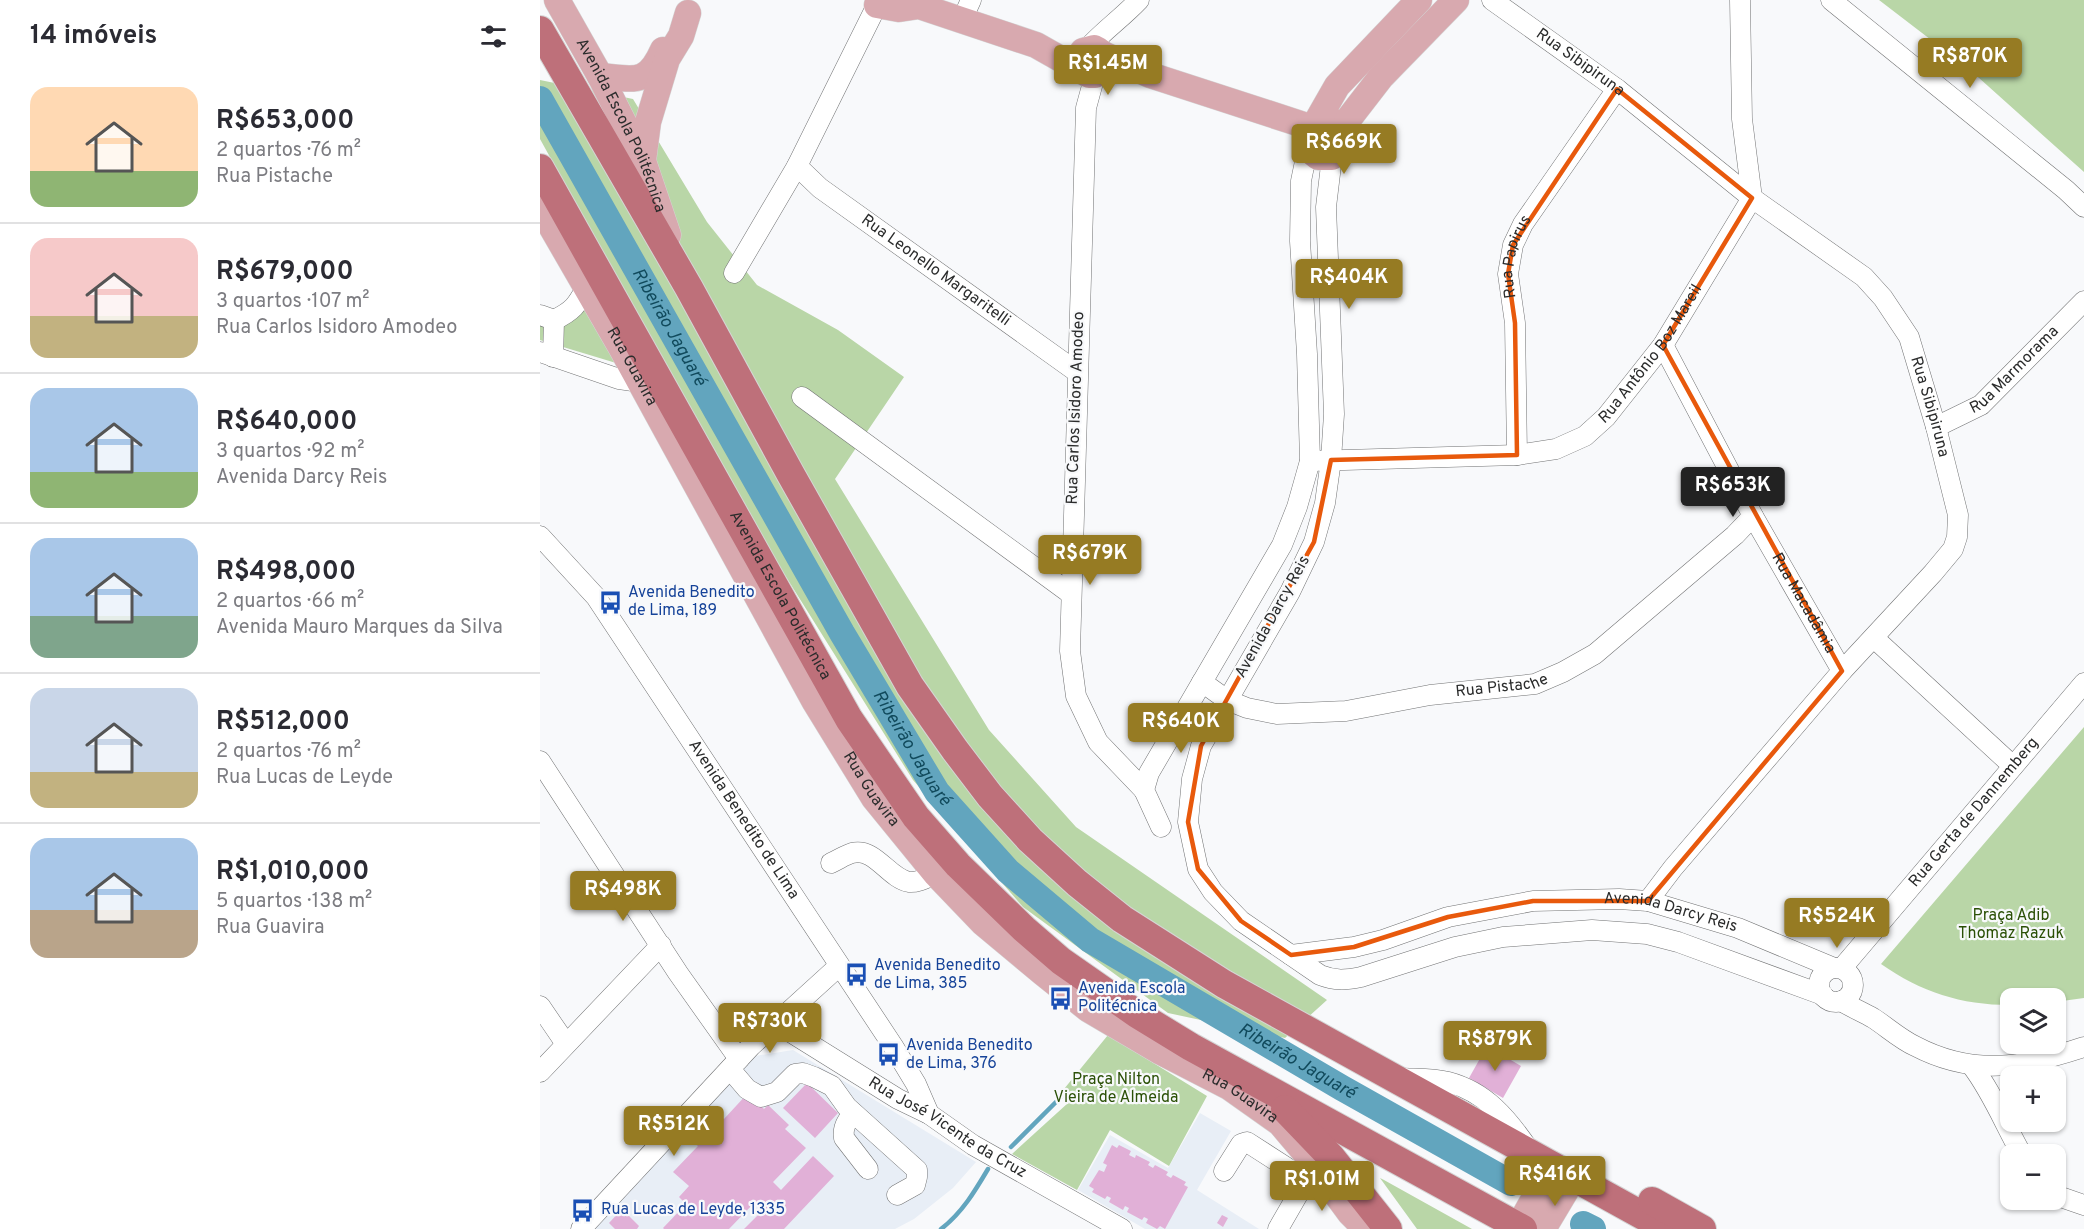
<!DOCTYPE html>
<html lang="pt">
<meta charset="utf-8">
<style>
body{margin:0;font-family:Overpass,sans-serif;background:#f2f2f3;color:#2b2b33;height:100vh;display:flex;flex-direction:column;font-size:22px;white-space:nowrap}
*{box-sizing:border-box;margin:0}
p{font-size:20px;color:#7c7c81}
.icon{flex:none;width:33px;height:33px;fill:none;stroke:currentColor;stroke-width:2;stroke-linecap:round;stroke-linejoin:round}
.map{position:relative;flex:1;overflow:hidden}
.panel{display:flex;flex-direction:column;background:#fff;width:540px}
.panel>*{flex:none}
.fabs{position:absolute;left:1460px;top:988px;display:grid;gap:12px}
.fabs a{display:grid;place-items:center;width:66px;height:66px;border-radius:12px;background:#fff;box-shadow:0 2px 4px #0004;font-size:30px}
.price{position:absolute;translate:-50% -51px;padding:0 14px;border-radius:6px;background:#967b23;color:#fff;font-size:20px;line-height:39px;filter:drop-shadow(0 2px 3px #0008)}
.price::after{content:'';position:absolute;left:50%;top:36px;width:18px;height:14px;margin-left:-9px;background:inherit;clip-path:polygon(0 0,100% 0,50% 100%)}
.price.selected{background:#222;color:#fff}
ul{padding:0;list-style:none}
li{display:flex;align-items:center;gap:18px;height:150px;padding:0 30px}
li+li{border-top:2px solid #e1e1e2}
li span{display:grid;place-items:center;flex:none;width:168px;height:120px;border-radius:18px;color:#555}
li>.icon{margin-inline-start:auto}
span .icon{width:72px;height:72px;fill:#fffc;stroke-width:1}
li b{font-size:26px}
h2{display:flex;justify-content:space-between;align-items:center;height:72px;padding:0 30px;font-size:26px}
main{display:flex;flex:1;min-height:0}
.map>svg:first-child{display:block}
.built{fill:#e8eef6}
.green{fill:#b9d6a7}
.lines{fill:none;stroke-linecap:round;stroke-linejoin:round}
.stream{stroke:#62a5be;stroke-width:4.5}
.river{stroke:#62a5be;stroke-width:26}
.building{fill:#e1b0d7}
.minor-casing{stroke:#727374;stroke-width:21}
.major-casing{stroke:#d5d5d5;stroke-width:27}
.highway-casing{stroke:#d5d5d5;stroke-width:30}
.minor{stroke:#fff;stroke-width:20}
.major{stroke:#d8a9af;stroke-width:26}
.highway{stroke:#be707a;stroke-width:28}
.marked{fill:none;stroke:#e8590c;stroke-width:4.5;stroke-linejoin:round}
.labels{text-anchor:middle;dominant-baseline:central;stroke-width:4.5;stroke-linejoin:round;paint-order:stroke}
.street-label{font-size:16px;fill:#2b2c2c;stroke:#f8f9fb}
.transit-label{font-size:16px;fill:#164399;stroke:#f8f9fb;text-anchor:start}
.park-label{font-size:16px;fill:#2b5006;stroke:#f8f9fb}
.water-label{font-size:18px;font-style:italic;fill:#114a5c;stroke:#f8f9fb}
</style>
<main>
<section class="panel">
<h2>14 imóveis<svg class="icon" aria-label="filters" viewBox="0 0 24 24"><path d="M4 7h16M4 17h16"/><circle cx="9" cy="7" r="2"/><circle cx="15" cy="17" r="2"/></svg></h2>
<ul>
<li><span style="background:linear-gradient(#ffd9b3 70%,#8fb573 0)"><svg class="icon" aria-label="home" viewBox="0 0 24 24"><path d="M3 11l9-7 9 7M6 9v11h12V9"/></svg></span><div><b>R$653,000</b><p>2 quartos · 76 m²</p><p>Rua Pistache</p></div></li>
<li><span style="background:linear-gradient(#f6c9c9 65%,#c2b280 0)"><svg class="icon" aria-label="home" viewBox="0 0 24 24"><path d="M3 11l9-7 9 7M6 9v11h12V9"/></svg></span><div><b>R$679,000</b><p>3 quartos · 107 m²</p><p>Rua Carlos Isidoro Amodeo</p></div></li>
<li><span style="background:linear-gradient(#a9c7e8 70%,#8fb573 0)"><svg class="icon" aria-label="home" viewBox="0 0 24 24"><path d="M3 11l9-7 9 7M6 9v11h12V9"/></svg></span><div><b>R$640,000</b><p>3 quartos · 92 m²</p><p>Avenida Darcy Reis</p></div></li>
<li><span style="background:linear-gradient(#a9c7e8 65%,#7fa58c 0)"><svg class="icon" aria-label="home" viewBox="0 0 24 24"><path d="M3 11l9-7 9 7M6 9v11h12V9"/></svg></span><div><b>R$498,000</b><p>2 quartos · 66 m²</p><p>Avenida Mauro Marques da Silva</p></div></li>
<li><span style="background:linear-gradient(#c9d6e8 70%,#c2b280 0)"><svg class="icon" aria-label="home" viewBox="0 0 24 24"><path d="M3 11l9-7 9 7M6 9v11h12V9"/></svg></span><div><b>R$512,000</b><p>2 quartos · 76 m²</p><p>Rua Lucas de Leyde</p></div></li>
<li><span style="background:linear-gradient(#a9c7e8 60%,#b9a48a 0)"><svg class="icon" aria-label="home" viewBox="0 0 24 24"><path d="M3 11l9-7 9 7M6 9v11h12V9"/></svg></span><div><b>R$1,010,000</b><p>5 quartos · 138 m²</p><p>Rua Guavira</p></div></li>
</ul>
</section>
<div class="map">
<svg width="1544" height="1229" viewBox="0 0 1544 1229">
<rect width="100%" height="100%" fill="#f8f9fb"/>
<path class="built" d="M253,1050L436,1162L413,1188L374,1219L355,1229H54L215,1056Z
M660,1113L691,1131L657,1190L719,1229H605L538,1190L570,1135L628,1168Z"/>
<path class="green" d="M1339,0H1544V172L1429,69Z
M0,80L93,99L167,222L217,285L298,330L364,377L295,479L449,730L536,827L787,1000L745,1038L628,1013L483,907L373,780L208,516L0,139Z
M45,308L76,363L0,340V322C25,330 27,325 45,308Z
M1544,727V998L1515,1002V999H1470V1005C1421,1005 1381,992 1341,964Z
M568,1035L667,1096L629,1166L570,1130L537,1190L472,1154L528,1103L524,1089Z
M840,1178L844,1180L932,1229H877Z"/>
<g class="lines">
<path class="stream" d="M471,1147L524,1094
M401,1229C422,1213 435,1191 448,1169"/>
<g class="river">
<path id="s1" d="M0,99L302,633L397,792L468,871L550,940L802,1088L971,1183"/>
<path d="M1043,1224L1053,1229"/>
</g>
</g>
<path class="building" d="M947,1046L981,1066L963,1098L929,1078Z
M267,1083L298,1113L275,1138L243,1108Z
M208,1093L224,1109L228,1105L249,1125L245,1129L266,1148L233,1182L241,1190L273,1156L294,1176L244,1229H204L223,1210L215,1202L189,1229H124L123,1228L146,1204L139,1197L149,1186L133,1172L158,1146L155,1144L181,1117L184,1119Z
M572,1145L577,1148L579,1145L591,1151L589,1155L595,1158L596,1155L610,1162L608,1165L613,1168L615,1165L628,1172L626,1175L631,1178L633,1175L646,1182L644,1185L648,1187L625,1229L620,1226L617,1229L606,1223L608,1219L604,1217L602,1220L587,1212L589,1208L585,1206L583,1210L569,1202L571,1198L567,1196L565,1199L552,1192L554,1189L549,1186L559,1170L564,1172L567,1165L563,1163Z
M82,1209L99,1226L97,1229H75L69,1223Z
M682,1215L688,1218L683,1227L677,1223Z"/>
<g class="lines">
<defs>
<g id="minor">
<path id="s2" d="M952,0L1077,89L1212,198L1324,277L1343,298L1369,337L1396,427L1418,515L1417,537L1413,549L1393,573L1302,671L1133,868L1108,901"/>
<path d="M1291,0L1526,190L1544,207"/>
<path d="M422,20L431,0"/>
<path d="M547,49C563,31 582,18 599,0"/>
<path d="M555,75L546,108L530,651L536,696L558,742L604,790"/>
<path d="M792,157L786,207L794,414L791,460L785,503L774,542L750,592L661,746L652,779L648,822L658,869L673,892L701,921L780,975C795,981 806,980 821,977L915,947L963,937L1052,930L1107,934L1138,942L1283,995"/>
<path id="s3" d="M257,166L280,188L537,372"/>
<path d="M194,273L257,166L337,5"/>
<path d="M0,315L14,320C33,311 37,305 46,288"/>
<path id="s4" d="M1123,345L1213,516L1302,671"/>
<path d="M0,352L79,379L100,382"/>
<path d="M13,357L14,320"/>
<path d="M262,397L531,594"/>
<path id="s5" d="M1396,427L1441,405L1544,301"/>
<path id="s6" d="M977,455L975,323L968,274L973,245L983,224L1077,89"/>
<path id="s7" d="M770,461L977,455L1016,449L1045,436L1066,417L1123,345L1212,198L1202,119L1200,0"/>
<path id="s8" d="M0,536L56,597L97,659L353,1046L376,1084L389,1114"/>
<path d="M1334,638L1473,766"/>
<path id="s9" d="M662,682L687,700L707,708L737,714L806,711L890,695L995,684L1023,672L1055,654L1195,535L1213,516"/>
<path d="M0,761L138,973L199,1059"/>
<path d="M621,827L604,790L609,773L742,545L757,507L770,461L767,354L760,241L761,181L768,147"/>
<path d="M291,863C298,860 305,855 312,853C335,847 348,878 369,882C378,883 388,877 396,874"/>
<path id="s10" d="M751,955L814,947L843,940L908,917L993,901L1079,899L1108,901L1198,928L1294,968"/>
<path id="s11" d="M1302,968L1544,683"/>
<circle cx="1296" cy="985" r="17"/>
<path d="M1301,1001C1311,1007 1322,1012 1333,1018C1347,1027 1360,1039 1375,1046C1434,1077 1484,1067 1544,1047"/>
<path d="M0,1006L26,1044"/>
<path id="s12" d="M236,1023L358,1099L389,1114L433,1145L582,1229"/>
<path d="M1432,1066C1452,1092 1465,1125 1482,1155"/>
<path d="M190,1069L207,1089L221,1097L237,1092L255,1074L263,1073L274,1077L292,1086L307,1107L377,1170V1177L375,1185L357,1195"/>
<path d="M0,1072L121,945"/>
<path d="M860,1078C876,1079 893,1078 908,1082C946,1092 968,1119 989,1150"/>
<path d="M313,1113C307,1121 302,1128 304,1138L328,1169"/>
<path d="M684,1171L701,1144L707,1142L766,1180"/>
<path d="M1515,1195L1544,1205"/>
<path d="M41,1229L211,1046L299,966"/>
<path d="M738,1229L772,1170"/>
</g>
<g id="major">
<path id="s13" d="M17,0L60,76L103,161L128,235"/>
<path d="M340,0L337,5L359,9L379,6L496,45L549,75H555L563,68C567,58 563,52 554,48L543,51L538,59L540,69"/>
<path d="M563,54L610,75L770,127"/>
<path d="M60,76C94,79 107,86 123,50"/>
<path d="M777,121C804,114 816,143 792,157H778L773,153L767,142L766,137L770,127L777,121L797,86L879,0"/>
<path d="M804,132L807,121L841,77L916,0"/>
<path d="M103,161L108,122L127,59L141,36L148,13"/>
<path id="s14" d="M0,207L82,349L275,702L334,798L396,874L443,923L503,973L548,1009L621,1052L689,1087L740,1123L768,1156L810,1213L826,1229"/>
<path d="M977,1229L1013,1165"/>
<path d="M1003,1229L1034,1177"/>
</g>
<g id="highway">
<path d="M0,30L149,288L250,473L370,686L415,750L450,796L490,840L537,883L582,919L684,984L1127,1229"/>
<path id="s15" d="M0,168L309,719L376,817L418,865L484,929L521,961L597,1014L651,1047L983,1229"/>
<path d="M745,1109L791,1157L848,1229"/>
<path d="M1112,1201L1162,1229"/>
</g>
</defs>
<use href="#minor" class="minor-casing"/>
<use href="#major" class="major-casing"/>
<use href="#highway" class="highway-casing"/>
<use href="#minor" class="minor"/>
<use href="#major" class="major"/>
<use href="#highway" class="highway"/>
</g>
<path class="marked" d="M1077,89L1212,198L1123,345L1302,671L1108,901H993L908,917L814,947L751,955L701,921L658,869L648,822L661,746L774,542L791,460L977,455L975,323L968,274L973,245Z"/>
<defs>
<symbol id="bus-bare" viewBox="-9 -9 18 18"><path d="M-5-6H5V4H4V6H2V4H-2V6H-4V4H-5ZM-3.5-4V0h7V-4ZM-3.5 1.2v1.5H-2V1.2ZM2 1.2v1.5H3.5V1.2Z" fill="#1a4fb4" stroke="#f8f9fb" stroke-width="2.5" paint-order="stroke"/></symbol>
</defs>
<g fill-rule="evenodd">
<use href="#bus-bare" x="54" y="586" width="33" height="33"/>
<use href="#bus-bare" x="300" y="958" width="33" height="33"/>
<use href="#bus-bare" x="504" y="982" width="33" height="33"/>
<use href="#bus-bare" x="332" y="1038" width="33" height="33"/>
<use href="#bus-bare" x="26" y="1194" width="33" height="33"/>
</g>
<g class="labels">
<g class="street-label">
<text stroke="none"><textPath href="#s2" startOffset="108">Rua Sibipiruna</textPath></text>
<text stroke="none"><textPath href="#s13" startOffset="141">Avenida Escola Politécnica</textPath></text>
<text stroke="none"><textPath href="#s6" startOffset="200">Rua Papirus</textPath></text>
<text stroke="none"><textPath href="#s3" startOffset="174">Rua Leonello Margaritelli</textPath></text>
<text stroke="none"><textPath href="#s7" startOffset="384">Rua Antônio Boz Mareil</textPath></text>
<text stroke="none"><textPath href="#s14" startOffset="184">Rua Guavira</textPath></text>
<text stroke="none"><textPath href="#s5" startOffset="98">Rua Marmorama</textPath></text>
<text transform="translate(536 408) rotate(-88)">Rua Carlos Isidoro Amodeo</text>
<text stroke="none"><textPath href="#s2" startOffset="612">Rua Sibipiruna</textPath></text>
<text stroke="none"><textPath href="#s15" startOffset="490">Avenida Escola Politécnica</textPath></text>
<text stroke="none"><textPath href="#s4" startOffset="294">Rua Macadâmia</textPath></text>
<text transform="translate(733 617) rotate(-61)">Avenida Darcy Reis</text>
<text stroke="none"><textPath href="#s9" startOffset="310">Rua Pistache</textPath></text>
<text stroke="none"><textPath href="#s14" startOffset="670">Rua Guavira</textPath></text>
<text stroke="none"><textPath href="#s11" startOffset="204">Rua Gerta de Dannemberg</textPath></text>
<text stroke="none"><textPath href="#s8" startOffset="350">Avenida Benedito de Lima</textPath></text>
<text stroke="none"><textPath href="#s10" startOffset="388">Avenida Darcy Reis</textPath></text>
<text stroke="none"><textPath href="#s14" startOffset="1156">Rua Guavira</textPath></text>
<text stroke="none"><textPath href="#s12" startOffset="201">Rua José Vicente da Cruz</textPath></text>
</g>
<g class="transit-label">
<text x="88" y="593">Avenida Benedito<tspan x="88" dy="18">de Lima, 189</tspan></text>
<text x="334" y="966">Avenida Benedito<tspan x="334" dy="18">de Lima, 385</tspan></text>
<text x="538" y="989">Avenida Escola<tspan x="538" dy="18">Politécnica</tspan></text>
<text x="366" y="1046">Avenida Benedito<tspan x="366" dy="18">de Lima, 376</tspan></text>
<text x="61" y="1210">Rua Lucas de Leyde, 1335</text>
</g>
<g class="park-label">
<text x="1471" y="916">Praça Adib<tspan x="1471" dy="18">Thomaz Razuk</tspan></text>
<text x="576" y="1080">Praça Nilton<tspan x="576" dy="18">Vieira de Almeida</tspan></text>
</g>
<g class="water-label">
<text stroke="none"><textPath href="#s1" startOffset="262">Ribeirão Jaguaré</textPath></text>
<text stroke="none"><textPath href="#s1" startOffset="748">Ribeirão Jaguaré</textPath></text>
<text stroke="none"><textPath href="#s1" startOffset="1252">Ribeirão Jaguaré</textPath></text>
</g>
</g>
</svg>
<div class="fabs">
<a><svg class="icon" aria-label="layers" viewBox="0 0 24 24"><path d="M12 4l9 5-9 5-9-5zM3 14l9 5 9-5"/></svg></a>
<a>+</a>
<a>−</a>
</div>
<b class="price" style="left:1430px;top:89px">R$870K</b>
<b class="price" style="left:568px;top:96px">R$1.45M</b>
<b class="price" style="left:804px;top:175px">R$669K</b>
<b class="price" style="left:809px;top:310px">R$404K</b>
<b class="price selected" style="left:1193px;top:518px">R$653K</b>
<b class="price" style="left:550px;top:586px">R$679K</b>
<b class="price" style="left:641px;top:754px">R$640K</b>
<b class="price" style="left:83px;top:922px">R$498K</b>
<b class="price" style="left:1297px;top:949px">R$524K</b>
<b class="price" style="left:230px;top:1054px">R$730K</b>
<b class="price" style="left:955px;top:1072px">R$879K</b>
<b class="price" style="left:134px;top:1157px">R$512K</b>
<b class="price" style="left:1015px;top:1207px">R$416K</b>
<b class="price" style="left:782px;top:1212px">R$1.01M</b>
</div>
</main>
